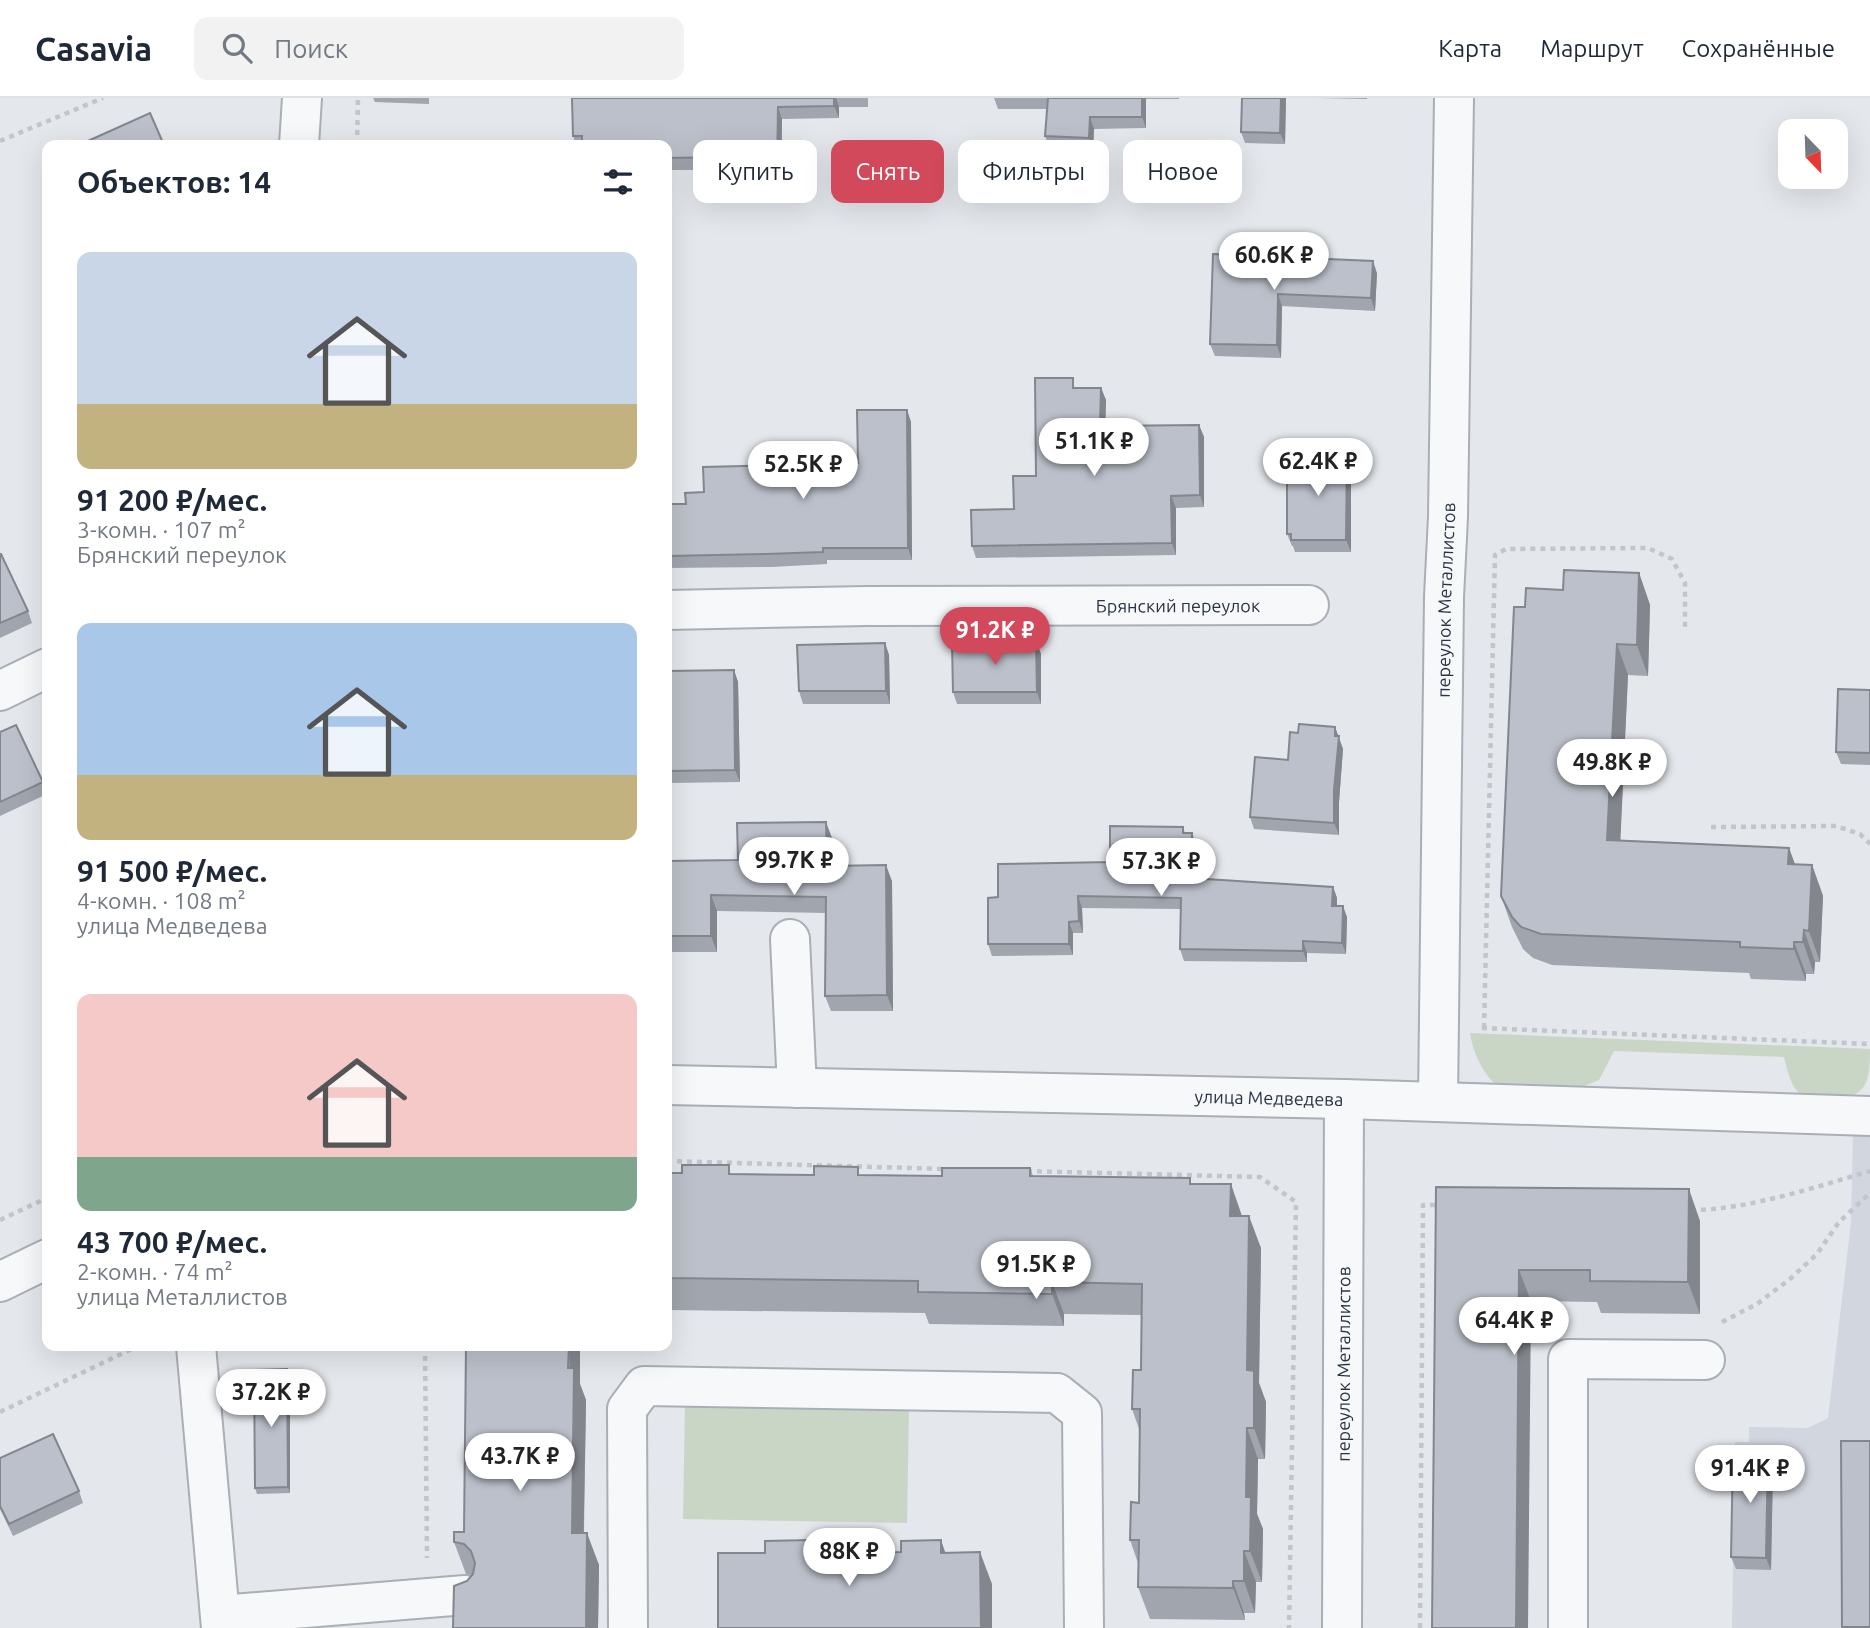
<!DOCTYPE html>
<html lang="ru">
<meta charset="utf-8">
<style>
body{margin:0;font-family:Ubuntu,sans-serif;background:#f2f2f3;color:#1f2937;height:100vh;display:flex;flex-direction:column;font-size:26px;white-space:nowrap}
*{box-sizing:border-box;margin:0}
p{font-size:23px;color:#747a83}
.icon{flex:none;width:38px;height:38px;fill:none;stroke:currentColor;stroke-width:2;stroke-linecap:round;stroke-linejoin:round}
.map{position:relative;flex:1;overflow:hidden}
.panel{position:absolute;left:42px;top:42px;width:630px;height:1211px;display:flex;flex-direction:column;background:#fff;border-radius:14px;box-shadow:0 7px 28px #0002}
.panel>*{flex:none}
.guide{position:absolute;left:693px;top:42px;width:665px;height:63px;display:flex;gap:14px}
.needle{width:46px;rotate:157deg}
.controls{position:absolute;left:1778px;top:21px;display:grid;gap:14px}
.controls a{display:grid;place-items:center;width:70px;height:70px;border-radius:14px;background:#fff;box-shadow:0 7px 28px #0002;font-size:35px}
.price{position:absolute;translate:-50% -60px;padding:0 16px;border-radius:24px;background:#fff;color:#222;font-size:23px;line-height:46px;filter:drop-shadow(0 2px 4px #0008)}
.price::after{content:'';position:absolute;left:50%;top:42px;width:21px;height:16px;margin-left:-10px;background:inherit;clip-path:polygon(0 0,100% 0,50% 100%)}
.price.on{background:#d1495b;color:#fff}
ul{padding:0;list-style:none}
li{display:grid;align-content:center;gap:14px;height:371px;padding:0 35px}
li span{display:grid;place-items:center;height:217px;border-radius:14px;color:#555}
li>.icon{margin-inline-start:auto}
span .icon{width:126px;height:126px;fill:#fffc;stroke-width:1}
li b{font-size:30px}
h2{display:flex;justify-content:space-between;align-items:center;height:84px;padding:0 35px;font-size:30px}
.tag{padding:0 24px;border-radius:14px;background:#fff;box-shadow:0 7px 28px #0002;font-size:24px;line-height:63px}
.tag.on{background:#d1495b;color:#fff}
header{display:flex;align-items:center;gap:42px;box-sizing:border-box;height:98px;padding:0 35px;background:#fff;border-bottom:2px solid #e0e1e3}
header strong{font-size:33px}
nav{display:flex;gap:38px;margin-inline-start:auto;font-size:24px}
.search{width:490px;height:63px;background:#f2f2f3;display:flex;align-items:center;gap:18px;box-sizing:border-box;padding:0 24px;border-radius:14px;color:#747a83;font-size:26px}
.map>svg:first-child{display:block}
.built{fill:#d2d6de}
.green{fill:#c9d6c5}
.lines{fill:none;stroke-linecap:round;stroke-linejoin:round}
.minor-casing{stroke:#a9aeb7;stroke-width:42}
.path{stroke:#c2c5cb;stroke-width:4.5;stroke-dasharray:5 5;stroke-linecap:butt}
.minor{stroke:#f7f8fa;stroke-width:38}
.wall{fill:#a1a5ae}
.shaded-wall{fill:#83868d}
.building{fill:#bbc0ca;stroke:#83868d;stroke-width:2}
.labels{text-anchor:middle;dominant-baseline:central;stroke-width:7;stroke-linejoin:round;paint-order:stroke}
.street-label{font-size:18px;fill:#2b3445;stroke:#f4f6f9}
</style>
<header>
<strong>Casavia</strong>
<div class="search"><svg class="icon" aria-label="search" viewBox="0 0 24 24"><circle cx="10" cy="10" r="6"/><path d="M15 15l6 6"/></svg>Поиск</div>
<nav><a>Карта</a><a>Маршрут</a><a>Сохранённые</a></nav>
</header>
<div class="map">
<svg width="1870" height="1530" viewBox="0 0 1870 1530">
<rect width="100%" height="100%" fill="#e4e7ec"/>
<path class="built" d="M1853,1032L1870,1033V1530H1732L1735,1344H1749V1329L1808,1330L1828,1320L1851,1124Z"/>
<path class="green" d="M1470,935L1870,951C1870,989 1865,1002 1824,1000C1815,1000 1805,1001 1798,994C1790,986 1787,970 1784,959L1614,953L1599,982L1584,988L1494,985C1481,972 1473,954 1470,935Z
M685,1307L909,1311L907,1425L683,1421Z"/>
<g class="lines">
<defs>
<g id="minor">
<path d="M299,47L302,0"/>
<path id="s1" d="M667,512L867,508L1309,507"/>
<path d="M0,593L47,570"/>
<path d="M790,841L797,990"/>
<path id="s2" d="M667,987L1344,1001L1870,1018"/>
<path id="s3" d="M1438,1004L1444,499L1448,419L1454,0"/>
<path d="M0,1184L47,1161"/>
<path d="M196,1248L221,1530"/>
<path d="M220,1517L465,1497"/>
<path d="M628,1530L627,1311L644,1288L1057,1295L1082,1315L1084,1530"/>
<path id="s4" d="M1342,1530L1344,1001"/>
<path d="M1568,1530V1261L1705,1262"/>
</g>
</defs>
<use href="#minor" class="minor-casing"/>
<path class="path" d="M0,43L103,0
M357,47L358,0
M1711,729L1836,728L1860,736L1870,746
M1482,930L1870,946
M1484,930L1495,457L1506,451L1648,450L1672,461L1685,485V531
M667,1063L945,1071
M1027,1073L1260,1079L1296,1104L1289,1530
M1691,1112C1747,1112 1816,1089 1870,1073
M0,1122L47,1100
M1722,1224L1757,1206L1790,1181L1817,1156L1839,1124L1870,1095
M425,1248L427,1460
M0,1314L138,1248
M1420,1530L1423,1107H1441"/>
<use href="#minor" class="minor"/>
</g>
<path class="wall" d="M373,0H429V6L375,4Z
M572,0H868V9H839V20L782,21L781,83L733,81L730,72H667V47H576L573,38Z
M994,0H1179V1H1146V30L1094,31L1093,52L1050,50L1045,38L1047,11H998Z
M1242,0H1286L1285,46L1245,45L1241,34Z
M1317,0H1367V1Z
M1213,156L1377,175L1375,213L1282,208L1281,260L1215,258L1210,246Z
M1077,290H1101L1106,302L1105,328L1199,327L1204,339V409L1176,410V457L976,460L972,448L1014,411L1036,378Z
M907,312L911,324L912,462H827V466L771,469L667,470V406H686L704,394L858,365Z
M1351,367V454H1295L1293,448H1292L1287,436Z
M0,456L28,513L32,525L0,540Z
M1639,475L1650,507L1648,578L1628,577L1620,742L1789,750L1795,766L1812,767L1823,798L1820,864H1815L1814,876H1806V883L1751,881L1749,875L1552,867L1533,860L1523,851L1512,829L1501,798L1525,509L1563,492Z
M1036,544L1041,556V606H957L953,594Z
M885,545L889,557L890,606H803L799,593Z
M734,572L738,584L740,684L667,685V573Z
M1870,592V667L1841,666L1836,654Z
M1335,629L1343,651L1339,704V737L1254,731L1250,719L1288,662L1298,635Z
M0,634L43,684L47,696L0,718Z
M1183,729L1185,735H1192L1196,747L1195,780L1333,789L1337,800V808L1347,819L1346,856L1307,855V864L1184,863L1180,851L1181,811L1082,810L1083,835H1073V857L992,858L988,846L998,799L1110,764Z
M832,740V768L892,783L893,913H831L825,898L826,815L717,813V854H667V763L738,762Z
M1030,1070L1033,1078L1193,1086L1242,1118L1261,1150L1259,1285L1266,1304L1265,1361H1258L1257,1416L1263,1431L1262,1484H1256L1255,1515H1244L1245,1522L1150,1521L1138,1489V1465L1130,1442L1139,1405L1140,1334L1132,1311L1141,1272V1217L1064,1216V1228L929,1226L925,1215L667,1212V1075L942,1078Z
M1436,1089L1700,1123V1216L1601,1215L1597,1204L1531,1203Z
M290,1278V1395L257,1396L255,1390Z
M580,1286L586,1302L584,1435L599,1467L598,1530H453L467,1483L472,1477L466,1476L454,1444L464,1434Z
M1870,1343V1530H1843L1842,1529Z
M0,1360L79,1393L83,1405L13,1438L0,1411Z
M1773,1368L1771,1472L1736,1471L1731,1459Z"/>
<path class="shaded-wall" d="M834,0H836L839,9V20L834,8Z
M1142,0H1146V30L1142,19Z
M1281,0H1286L1285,46L1280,35Z
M778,9L782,21L781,83L777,71Z
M1090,19L1094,31L1093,52L1089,40Z
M1373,163L1377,175L1375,213L1371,200Z
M1278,196L1282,208L1281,260L1277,247Z
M1101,290L1106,302L1105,340L1100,328Z
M907,312L911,324L912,462L908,450Z
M1199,327L1204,339V409L1200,397Z
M1347,355L1351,367V454L1346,442Z
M1171,398L1176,410V457L1172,445Z
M1639,475L1650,507L1648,578L1637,547Z
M1036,544L1041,556V606L1037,594Z
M885,545L889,557L890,606L886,593Z
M1617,546L1628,577L1619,773L1607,742Z
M734,572L738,584L740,684L735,672Z
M1335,629L1343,651L1339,704V737L1334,725Z
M826,724L832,740L833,784L827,768Z
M1192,735L1196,747L1195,792L1191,780Z
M1789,750L1800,781L1788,766Z
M886,767L892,783L893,913L887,897Z
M1812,767L1823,798L1820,864L1809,833Z
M1333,789L1337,800V819L1332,808Z
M711,797L717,813V854L711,838Z
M1078,798L1082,810L1083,835L1079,823Z
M1343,808L1347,819L1346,856L1342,845Z
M1069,824L1073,835V857L1069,846Z
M1804,832L1815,864L1814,876L1803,844Z
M1303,843L1307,855V864L1303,853Z
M1794,844L1806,876V883L1794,851Z
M1231,1086L1242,1118H1230Z
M1689,1091L1700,1123V1216L1688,1184Z
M1249,1118L1261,1150L1259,1285L1266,1304L1265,1361L1254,1330L1247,1272Z
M1519,1172L1531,1203L1528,1530H1516Z
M1052,1184L1064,1216V1228L1052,1196Z
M569,1248H580V1286L586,1302L583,1466L572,1435Z
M287,1271L290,1278V1395L288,1389Z
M1247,1330L1258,1361L1257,1416L1263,1431L1262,1484L1250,1453L1246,1399Z
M1768,1355L1773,1368L1771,1472L1766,1460Z
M587,1435L599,1467L598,1530H586Z
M811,1442L822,1474L811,1455Z
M941,1442L952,1474L941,1455Z
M1244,1453L1256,1484L1255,1515L1244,1483Z
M980,1454L992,1486V1530H981Z
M1233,1483L1244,1515L1245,1522L1233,1490Z"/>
<path class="building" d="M572,0H834V8L778,9L777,71L729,69V59L667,60V47H582V38H573Z
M1048,0H1142V19H1090L1089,40L1045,38Z
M1242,0H1281L1280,35L1241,34Z
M150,15L164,47H79Z
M1213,156L1373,163L1371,200L1278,196L1277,247L1210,246Z
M1035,280H1073V290H1101L1100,328L1199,327L1200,397L1171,398L1172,445L972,448L971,412L1014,411L1013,378H1036Z
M857,312H907L908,450H823V454L766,456L667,458V406H686L685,395L704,394L703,369L858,365Z
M1300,355H1347L1346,442H1291V436H1287V372L1300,371Z
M0,456H1L28,513L0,525Z
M1564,472L1639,475L1637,547L1617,546L1607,742L1789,750L1788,766L1812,767L1809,833L1804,832L1803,844H1794V851L1740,849V844L1541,836L1521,829L1512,819L1501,798L1514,509H1525L1526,490L1563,492Z
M1036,544L1037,594H953L952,545Z
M885,545L886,593H799L797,547Z
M734,572L735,672L667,673V573Z
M1838,591L1870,592V655L1836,654Z
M1299,626L1335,629V638H1339L1334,692V725L1250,719L1255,659L1288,662L1290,634L1298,635Z
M16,627L43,684L0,704V634Z
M826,724L827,768L886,767L887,897L825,898L826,799L711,797V838H667V763L738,762L737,725Z
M1110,728L1183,729V735H1192L1191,780L1333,789L1332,808H1343L1342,845L1303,843V853L1180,851L1181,800L1078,798L1079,823L1069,824V846H988V800L998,799V766L1110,764Z
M682,1067H729V1076L814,1077V1068L858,1069V1077L942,1078V1070H1030V1078L1190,1080V1086H1231L1230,1118H1249L1247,1272L1254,1273V1330H1247L1246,1399H1251L1250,1453H1244V1483H1233V1490L1138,1489L1139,1442H1130L1131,1404L1139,1405L1140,1311H1132L1133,1272H1141L1142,1186L1052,1184V1196L918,1194V1183L667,1180V1075H682Z
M1436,1089L1689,1091L1688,1184L1590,1183V1172H1519L1516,1530H1432Z
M466,1248H569L568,1270H574L572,1435H587L586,1530H453L454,1488L467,1483L473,1476L475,1465L471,1453L464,1446L454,1444V1434H464Z
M287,1271L288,1389L255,1390L254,1272Z
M53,1336L79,1393L9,1426L0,1408V1360Z
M1841,1343H1870V1529H1842Z
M1733,1355H1768L1766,1460L1731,1459Z
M811,1442V1455L901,1454V1443L941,1442V1455L980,1454L981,1530H718V1455H765V1443Z"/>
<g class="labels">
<g class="street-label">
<text stroke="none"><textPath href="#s3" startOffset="502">переулок Металлистов</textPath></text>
<text stroke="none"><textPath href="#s1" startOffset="511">Брянский переулок</textPath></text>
<text stroke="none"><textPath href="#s2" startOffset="602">улица Медведева</textPath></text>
<text stroke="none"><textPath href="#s4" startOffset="264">переулок Металлистов</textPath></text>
</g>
</g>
</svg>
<div class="controls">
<a><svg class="needle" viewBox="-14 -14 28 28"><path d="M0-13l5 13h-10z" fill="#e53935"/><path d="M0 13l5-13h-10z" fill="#747a83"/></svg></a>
</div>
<b class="price" style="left:1274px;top:194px">60.6K ₽</b>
<b class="price" style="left:1094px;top:380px">51.1K ₽</b>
<b class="price" style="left:1318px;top:400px">62.4K ₽</b>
<b class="price" style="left:803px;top:403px">52.5K ₽</b>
<b class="price on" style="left:995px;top:569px">91.2K ₽</b>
<b class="price" style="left:1612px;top:701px">49.8K ₽</b>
<b class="price" style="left:794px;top:799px">99.7K ₽</b>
<b class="price" style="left:1161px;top:800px">57.3K ₽</b>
<b class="price" style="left:1036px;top:1203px">91.5K ₽</b>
<b class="price" style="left:1514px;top:1259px">64.4K ₽</b>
<b class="price" style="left:271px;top:1331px">37.2K ₽</b>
<b class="price" style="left:520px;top:1395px">43.7K ₽</b>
<b class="price" style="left:1750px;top:1407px">91.4K ₽</b>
<b class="price" style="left:849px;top:1490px">88K ₽</b>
<div class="guide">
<a class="tag">Купить</a>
<a class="tag on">Снять</a>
<a class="tag">Фильтры</a>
<a class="tag">Новое</a>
</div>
<section class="panel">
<h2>Объектов: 14<svg class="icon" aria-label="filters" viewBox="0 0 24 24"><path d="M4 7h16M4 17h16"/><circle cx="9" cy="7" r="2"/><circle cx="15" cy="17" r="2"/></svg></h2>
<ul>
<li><span style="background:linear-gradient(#c9d6e8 70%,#c2b280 0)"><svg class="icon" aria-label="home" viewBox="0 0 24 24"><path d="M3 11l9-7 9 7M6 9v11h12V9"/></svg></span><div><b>91 200 ₽/мес.</b><p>3-комн. · 107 m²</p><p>Брянский переулок</p></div></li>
<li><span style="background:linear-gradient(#a9c7e8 70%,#c2b280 0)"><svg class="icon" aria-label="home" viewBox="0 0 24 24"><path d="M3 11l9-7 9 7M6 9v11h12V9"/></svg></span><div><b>91 500 ₽/мес.</b><p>4-комн. · 108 m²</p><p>улица Медведева</p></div></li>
<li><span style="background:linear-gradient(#f6c9c9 75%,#7fa58c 0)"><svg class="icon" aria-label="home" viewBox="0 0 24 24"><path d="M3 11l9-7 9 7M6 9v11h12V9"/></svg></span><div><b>43 700 ₽/мес.</b><p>2-комн. · 74 m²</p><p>улица Металлистов</p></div></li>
</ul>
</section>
</div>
